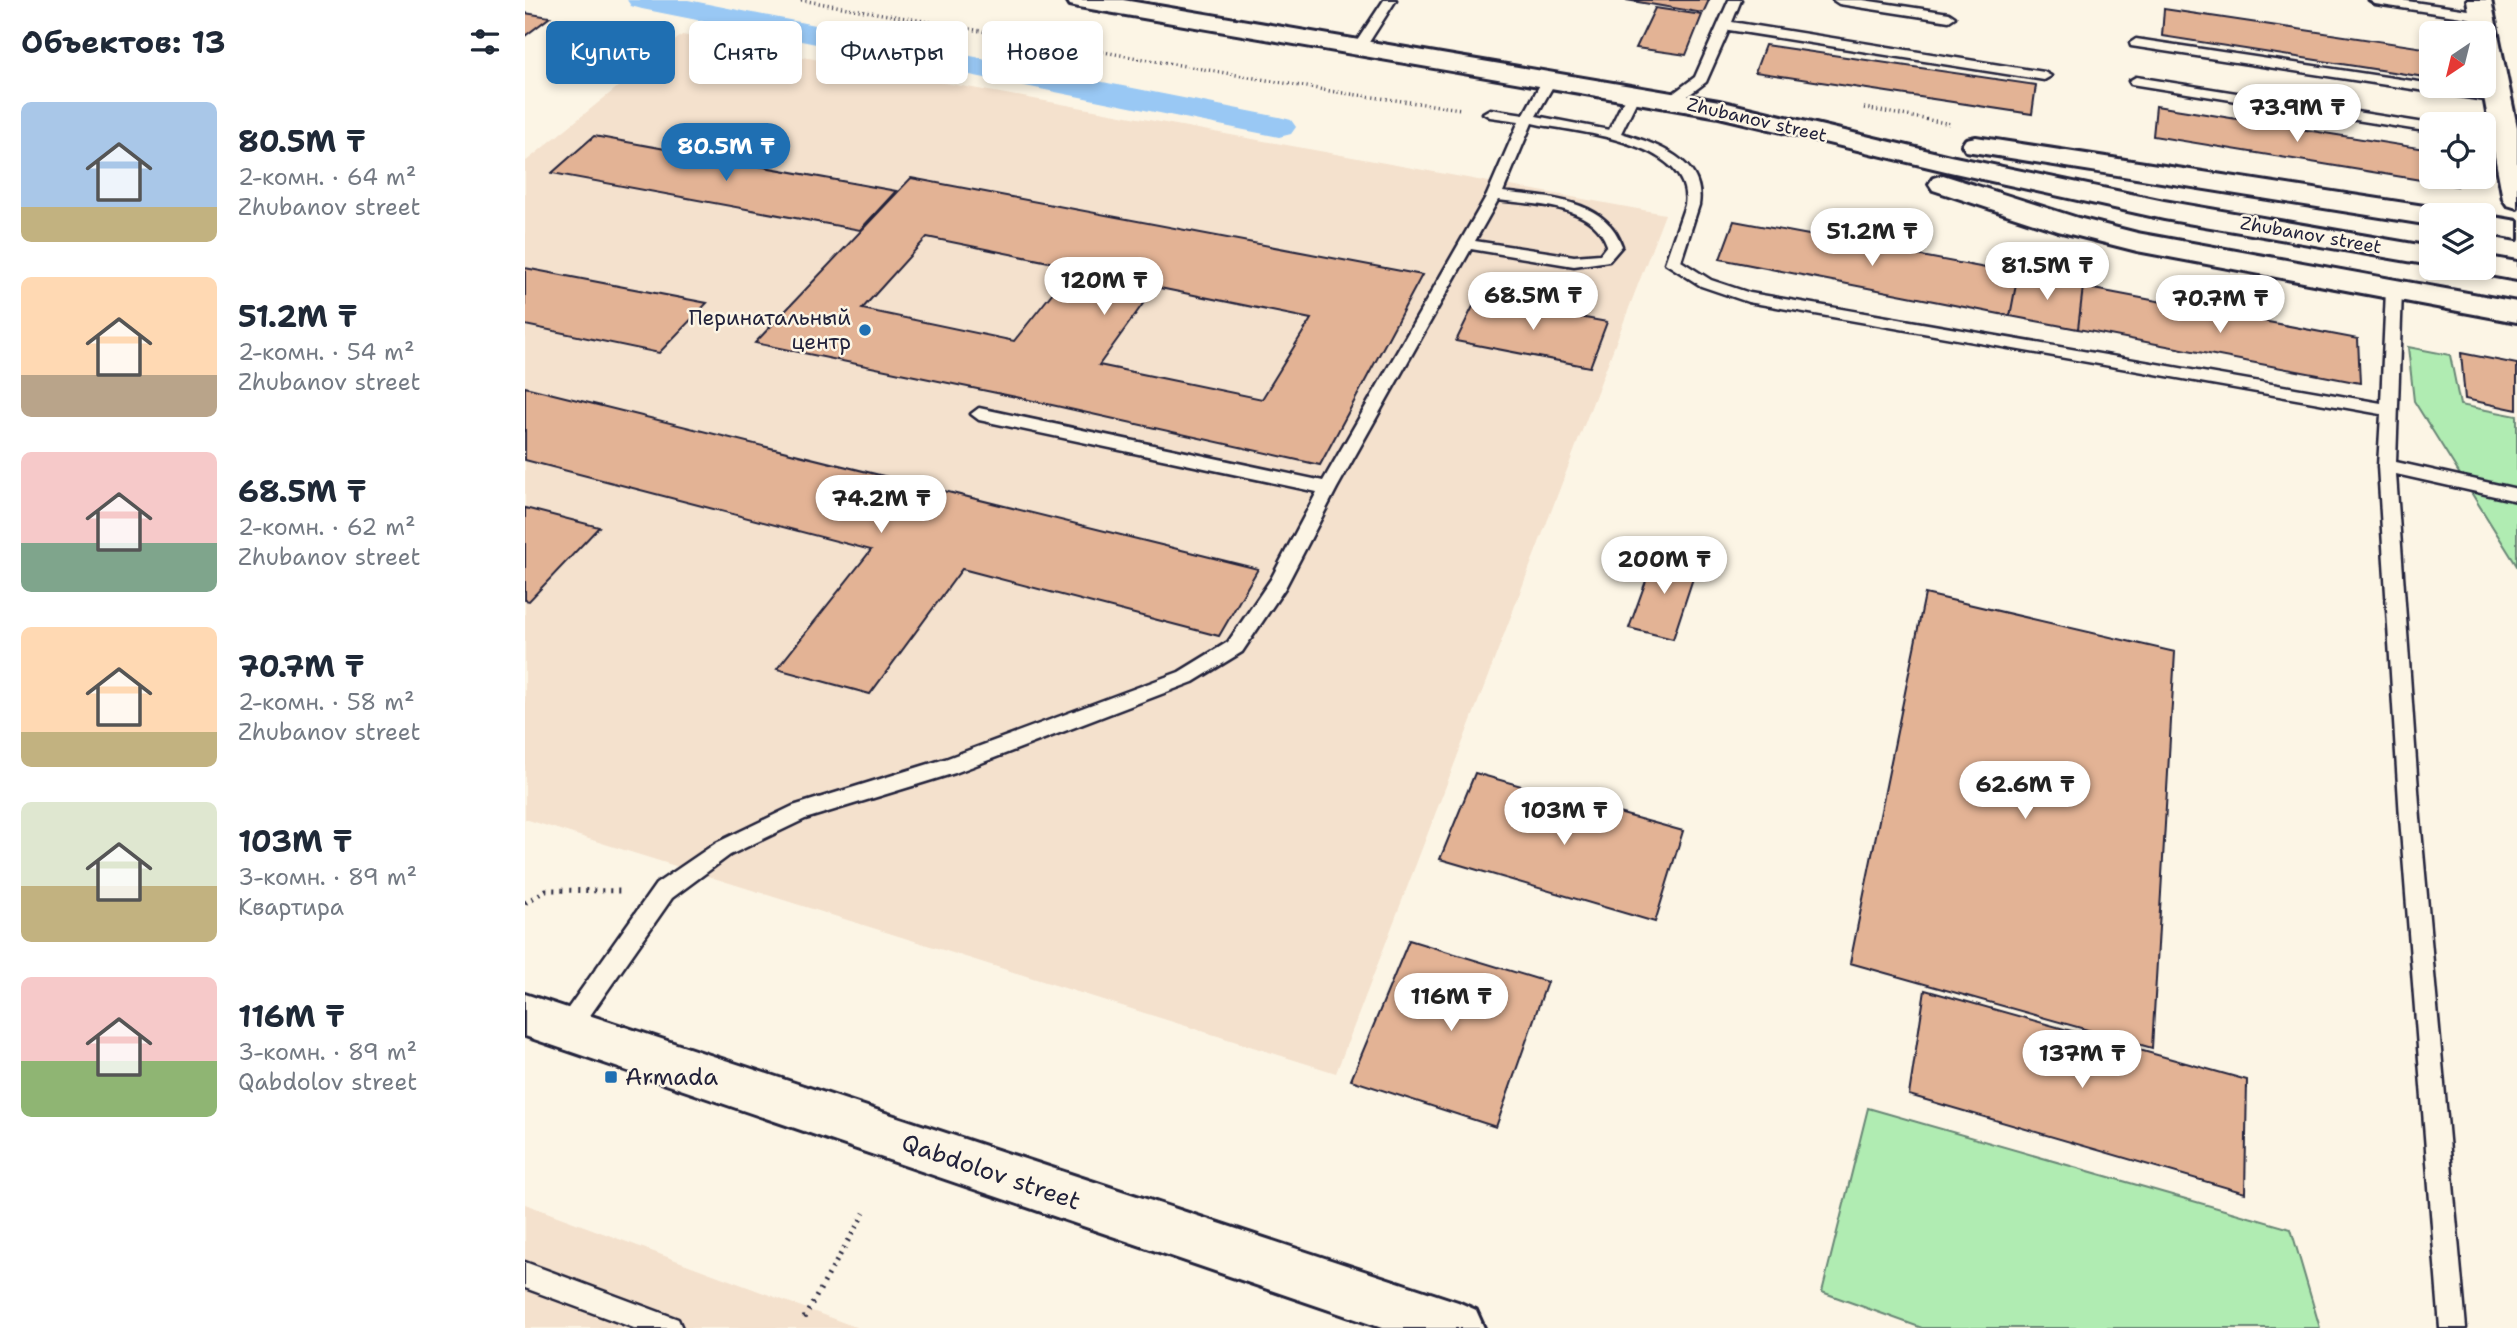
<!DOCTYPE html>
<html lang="ru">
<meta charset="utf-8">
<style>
body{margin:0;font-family:"Shantell Sans",sans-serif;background:#f2f2f3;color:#1f2937;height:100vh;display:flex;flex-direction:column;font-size:26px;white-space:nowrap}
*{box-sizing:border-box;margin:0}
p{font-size:23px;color:#747a83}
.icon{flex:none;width:38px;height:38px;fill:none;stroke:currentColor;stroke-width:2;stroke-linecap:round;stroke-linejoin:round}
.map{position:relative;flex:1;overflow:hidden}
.details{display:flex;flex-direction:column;background:#fff;width:525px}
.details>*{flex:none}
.top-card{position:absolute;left:21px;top:21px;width:665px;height:63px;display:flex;gap:14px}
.needle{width:46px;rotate:215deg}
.buttons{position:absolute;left:1894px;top:21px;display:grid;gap:14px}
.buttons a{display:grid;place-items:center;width:77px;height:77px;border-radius:10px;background:#fff;box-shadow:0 4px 10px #0003;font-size:35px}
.price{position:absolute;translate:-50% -60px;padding:0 16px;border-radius:24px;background:#fff;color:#222;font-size:23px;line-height:46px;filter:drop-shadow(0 2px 4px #0008)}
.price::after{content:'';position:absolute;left:50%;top:42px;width:21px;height:16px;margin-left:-10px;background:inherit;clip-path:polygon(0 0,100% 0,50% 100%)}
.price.on{background:#1f6fb2;color:#fff}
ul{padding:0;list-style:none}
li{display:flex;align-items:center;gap:21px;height:175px;padding:0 21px}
li span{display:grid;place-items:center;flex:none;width:196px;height:140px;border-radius:10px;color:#555}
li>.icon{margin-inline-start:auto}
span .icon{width:84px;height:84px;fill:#fffc;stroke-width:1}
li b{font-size:30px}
h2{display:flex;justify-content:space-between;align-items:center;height:84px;padding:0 21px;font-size:30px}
.tag{padding:0 24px;border-radius:10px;background:#fff;box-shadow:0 4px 10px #0003;font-size:24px;line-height:63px}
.tag.on{background:#1f6fb2;color:#fff}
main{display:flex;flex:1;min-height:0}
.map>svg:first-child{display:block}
.built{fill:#f4e1cd}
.green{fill:#b0ecb2;stroke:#698776;stroke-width:2}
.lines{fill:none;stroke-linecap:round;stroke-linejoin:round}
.canal{fill:#99c8f4;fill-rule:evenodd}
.building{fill:#e3b395;stroke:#22223b;stroke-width:2;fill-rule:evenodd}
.lane-casing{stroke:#22223b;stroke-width:5}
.street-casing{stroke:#22223b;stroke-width:6}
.secondary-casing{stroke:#22223b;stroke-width:6}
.path-far1{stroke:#22223b;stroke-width:3.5;stroke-dasharray:1 3.5;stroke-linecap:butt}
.path{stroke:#22223b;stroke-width:5;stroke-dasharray:2 6;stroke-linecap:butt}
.lane{fill:#fcf5e5;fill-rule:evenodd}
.street{fill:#fcf5e5;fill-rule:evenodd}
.secondary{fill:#fcf5e5;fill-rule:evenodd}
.poi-dot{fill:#1f6fb2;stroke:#fcf5e5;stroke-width:2.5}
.labels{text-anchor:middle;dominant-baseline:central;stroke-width:5;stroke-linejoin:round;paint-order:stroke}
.far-street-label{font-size:18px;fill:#22223b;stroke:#fcf5e5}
.poi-label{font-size:21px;fill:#22223b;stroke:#fcf5e5;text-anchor:end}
.near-poi-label{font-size:24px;fill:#22223b;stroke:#fcf5e5;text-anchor:start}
.near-street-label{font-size:24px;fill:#22223b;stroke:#fcf5e5}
</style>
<main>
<section class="details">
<h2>Объектов: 13<svg class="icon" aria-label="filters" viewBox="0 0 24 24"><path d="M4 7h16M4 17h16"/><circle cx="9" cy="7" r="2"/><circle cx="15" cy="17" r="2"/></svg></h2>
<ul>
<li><span style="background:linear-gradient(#a9c7e8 75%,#c2b280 0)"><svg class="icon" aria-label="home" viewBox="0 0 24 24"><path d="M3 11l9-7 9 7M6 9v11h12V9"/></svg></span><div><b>80.5M ₸</b><p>2-комн. · 64 m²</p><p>Zhubanov street</p></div></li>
<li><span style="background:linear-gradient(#ffd9b3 70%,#b9a48a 0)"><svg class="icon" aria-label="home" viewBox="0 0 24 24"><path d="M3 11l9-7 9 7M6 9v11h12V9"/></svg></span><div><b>51.2M ₸</b><p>2-комн. · 54 m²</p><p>Zhubanov street</p></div></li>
<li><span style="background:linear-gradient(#f6c9c9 65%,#7fa58c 0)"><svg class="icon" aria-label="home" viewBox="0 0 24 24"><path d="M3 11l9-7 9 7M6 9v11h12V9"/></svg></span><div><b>68.5M ₸</b><p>2-комн. · 62 m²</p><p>Zhubanov street</p></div></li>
<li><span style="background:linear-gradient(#ffd9b3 75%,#c2b280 0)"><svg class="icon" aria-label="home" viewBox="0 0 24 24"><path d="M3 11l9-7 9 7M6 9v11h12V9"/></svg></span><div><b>70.7M ₸</b><p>2-комн. · 58 m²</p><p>Zhubanov street</p></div></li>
<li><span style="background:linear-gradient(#dfe7d0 60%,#c2b280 0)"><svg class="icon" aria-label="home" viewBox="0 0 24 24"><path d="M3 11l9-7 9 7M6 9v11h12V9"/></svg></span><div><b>103M ₸</b><p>3-комн. · 89 m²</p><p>Квартира</p></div></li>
<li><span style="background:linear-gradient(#f6c9c9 60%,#8fb573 0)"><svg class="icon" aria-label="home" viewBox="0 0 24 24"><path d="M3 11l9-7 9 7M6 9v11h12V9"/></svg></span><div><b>116M ₸</b><p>3-комн. · 89 m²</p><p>Qabdolov street</p></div></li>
</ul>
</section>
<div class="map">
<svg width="1992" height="1328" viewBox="0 0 1992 1328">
<rect width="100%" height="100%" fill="#fcf5e5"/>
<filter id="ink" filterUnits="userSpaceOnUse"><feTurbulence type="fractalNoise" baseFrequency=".0143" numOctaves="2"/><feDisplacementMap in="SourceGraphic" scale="14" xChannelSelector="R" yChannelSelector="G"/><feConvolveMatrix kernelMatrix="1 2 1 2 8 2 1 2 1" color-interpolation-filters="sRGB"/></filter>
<g filter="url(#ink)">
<path class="built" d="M157,35L1140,214L811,1073L0,819V162Z
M0,1204L333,1328H0Z"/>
<path class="green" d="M1883,347L1925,355L1935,405L1992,416V566L1889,401Z
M1343,1108L1766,1229L1795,1328H1397L1297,1292Z"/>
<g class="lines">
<path class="canal" d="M102,0H163L754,117L766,120L771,127L766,134L754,137L117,9L106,6Z"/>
</g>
<path class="building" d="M1101,0H1184L1178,13Z
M1130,8L1177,15L1161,55L1111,48Z
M1639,9L1906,49V78L1637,36Z
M0,13L25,17L0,36Z
M1240,45L1511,85L1507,114L1230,72Z
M1631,106L1906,150V177H1931L1932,186L1628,136Z
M69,136L371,191L335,230L27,173Z
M386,178L897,275L795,465L491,397L230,343ZM402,237L548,267L489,341L337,309ZM630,287L786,319L737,399L574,365Z
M1209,221L1493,274L1485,316L1195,259Z
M0,268L182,303L134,353L0,325Z
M1493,274L1558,287L1553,329L1485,316Z
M1558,287L1833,339L1835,383L1553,329Z
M952,298L1082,322L1065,367L931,341Z
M1936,353L1992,364V410L1940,399Z
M0,387L733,569L694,636L437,569L345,694L252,669L346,550L0,460Z
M0,508L74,527L4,601L0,600Z
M1131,553L1173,563L1148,639L1104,628Z
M1400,594L1650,652L1627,1048L1325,963Z
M950,773L1158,831L1130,922L915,859Z
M884,940L1022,982L971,1127L826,1080Z
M1400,990L1722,1080L1720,1193L1384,1095Z"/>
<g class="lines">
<defs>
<path id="lane" d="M859,0H871L839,50H829L828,47Z
M1204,0H1216L1207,22L1519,72L1526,76L1519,80L1204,30L1181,82L1152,104H1142V98L1170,77Z
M1308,0H1338L1424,13L1430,17L1424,21L1314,4Z
M1844,0H1875L1957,12L1963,16L1957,20L1850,4Z
M1611,39L1973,94L1980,98L1973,102L1606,46L1605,43Z
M1025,75L1032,79L1011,116L1084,130L1103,91H1113L1115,94L1096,133C1131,144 1181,160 1174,205L1156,261L1186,280L1225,293L1856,403L1861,290L1864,287H1874L1877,290L1871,462L1992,489V501L1871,474L1895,818L1941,1328H1915L1875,818L1853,466L1856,414L1223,302L1176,286L1140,263L1160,205C1169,144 1058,132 1016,125L1007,123L978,192C1021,198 1081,198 1097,246L1084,261L1049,266L946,249L812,488L760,588L717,652L668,682L430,773L280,819L205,855L147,898L50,1037L42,1040L34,1037L31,1029L34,1021L131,884L191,843L268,806L420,759L654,672L703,642L746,579L792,492L454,420L446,414L454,408L798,481L962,195L994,121L965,117L958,113L965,109L999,114L1018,79ZM973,200C1010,205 1068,204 1082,245L1075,254L1049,256L950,241Z
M1611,77L1906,124H1908L1906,132L1606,84L1604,81Z
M1958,133L1981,136L1988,140L1981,144L1958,141Z
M0,1262L153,1319L157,1328H109L0,1288Z"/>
<path id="street" d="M1942,0H1966L1992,127V208L1982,205L1978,199L1957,86L1958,33H1948Z"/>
<path id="secondary" d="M542,0H598L1194,101L1425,156L1639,201L1906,247V265L1639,219L1425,172L1194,117L554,7L545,5Z
M1451,137L1906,207L1916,210L1920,215H1906V225L1441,151L1437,145L1441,139Z
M1418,175L1553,218L1612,233L1992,302V322L1612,251L1533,231L1408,190L1404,184L1408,178Z
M1957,215H1958L1992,221V239L1958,233Z
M1958,256L1992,262V280L1947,272L1945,268H1958Z
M0,994L933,1302L951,1310L959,1328H857L0,1036Z"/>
</defs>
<use href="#lane" class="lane-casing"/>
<use href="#street" class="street-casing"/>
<use href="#secondary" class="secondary-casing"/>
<path class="path-far1" d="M276,0L811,92L936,109
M1339,108L1426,124"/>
<path class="path" d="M0,903L21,890L96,891
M279,1318L339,1213"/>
<use href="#lane" class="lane"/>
<use href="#street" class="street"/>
<use href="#secondary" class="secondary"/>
</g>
</g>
<g class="poi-dot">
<circle cx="340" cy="330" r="7"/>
<rect x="79" y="1070" width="14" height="14" rx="3.5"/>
</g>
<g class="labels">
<g class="far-street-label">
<text transform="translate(1232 120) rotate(13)">Zhubanov street</text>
<text transform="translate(1786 235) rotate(10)">Zhubanov street</text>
</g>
<g class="poi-label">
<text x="326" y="318">Перинатальный<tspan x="326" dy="24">центр</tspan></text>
</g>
<g class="near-poi-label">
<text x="100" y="1077">Armada</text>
</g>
<g class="near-street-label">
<text transform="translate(466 1172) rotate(19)">Qabdolov street</text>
</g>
</g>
</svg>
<div class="buttons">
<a><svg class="needle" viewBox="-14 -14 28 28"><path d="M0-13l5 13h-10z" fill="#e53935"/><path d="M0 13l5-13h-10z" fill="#747a83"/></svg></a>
<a><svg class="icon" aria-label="locate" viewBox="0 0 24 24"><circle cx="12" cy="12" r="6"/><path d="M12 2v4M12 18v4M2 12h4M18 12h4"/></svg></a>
<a><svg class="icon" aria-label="layers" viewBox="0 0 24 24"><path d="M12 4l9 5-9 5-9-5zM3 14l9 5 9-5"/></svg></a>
</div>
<b class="price" style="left:1772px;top:144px">73.9M ₸</b>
<b class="price on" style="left:201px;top:183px">80.5M ₸</b>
<b class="price" style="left:1347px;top:268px">51.2M ₸</b>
<b class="price" style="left:1522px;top:302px">81.5M ₸</b>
<b class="price" style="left:579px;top:317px">120M ₸</b>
<b class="price" style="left:1008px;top:332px">68.5M ₸</b>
<b class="price" style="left:1695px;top:335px">70.7M ₸</b>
<b class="price" style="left:356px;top:535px">74.2M ₸</b>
<b class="price" style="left:1139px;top:596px">200M ₸</b>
<b class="price" style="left:1500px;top:821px">62.6M ₸</b>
<b class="price" style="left:1039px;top:847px">103M ₸</b>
<b class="price" style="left:926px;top:1033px">116M ₸</b>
<b class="price" style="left:1557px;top:1090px">137M ₸</b>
<div class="top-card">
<a class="tag on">Купить</a>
<a class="tag">Снять</a>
<a class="tag">Фильтры</a>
<a class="tag">Новое</a>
</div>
</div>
</main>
